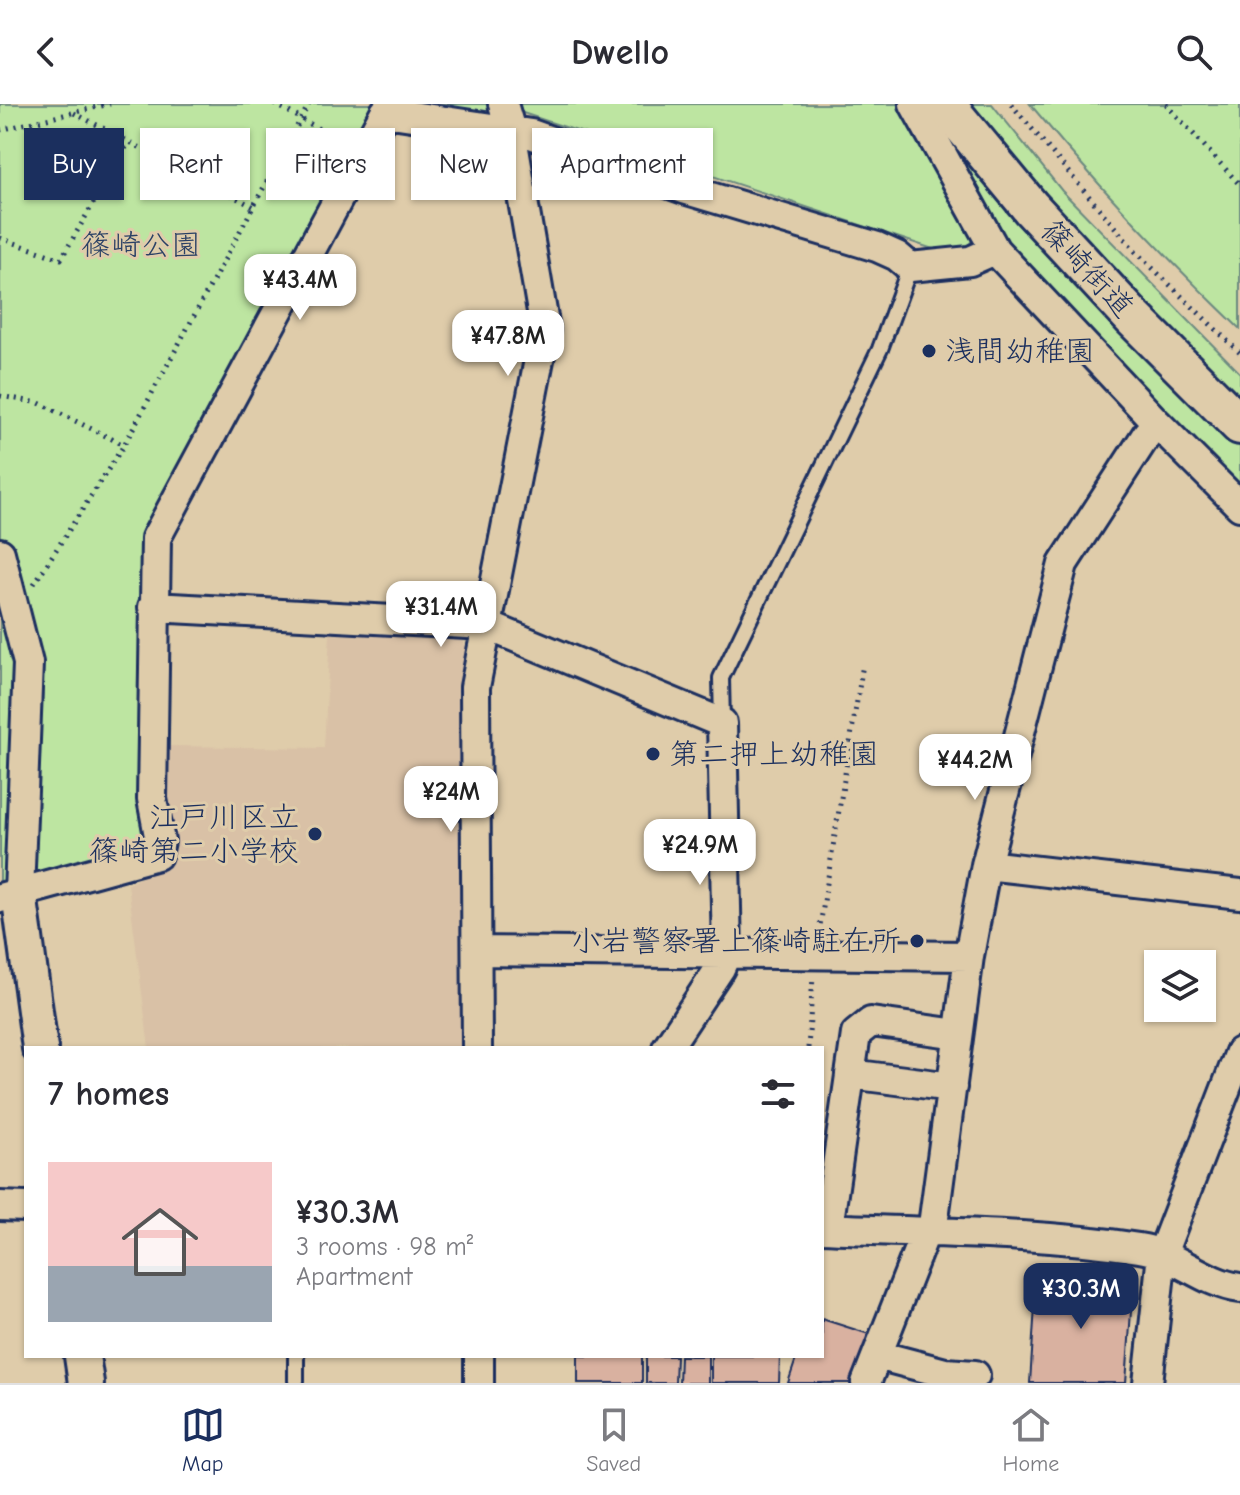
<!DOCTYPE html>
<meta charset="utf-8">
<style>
body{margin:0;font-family:"Comic Neue","Klee One",sans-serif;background:#f7f7f7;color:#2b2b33;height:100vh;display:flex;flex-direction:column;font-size:30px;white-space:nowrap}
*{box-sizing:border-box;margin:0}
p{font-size:26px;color:#7c7c81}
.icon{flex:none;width:44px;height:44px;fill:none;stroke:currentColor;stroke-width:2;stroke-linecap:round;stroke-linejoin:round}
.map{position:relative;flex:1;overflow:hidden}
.panel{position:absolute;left:24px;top:942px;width:800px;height:312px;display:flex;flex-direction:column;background:#fff;border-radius:0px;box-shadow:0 2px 6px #0004}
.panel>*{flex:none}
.guide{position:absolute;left:24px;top:24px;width:800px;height:72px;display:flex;gap:16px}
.fabs{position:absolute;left:1144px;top:846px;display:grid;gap:16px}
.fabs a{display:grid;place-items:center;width:72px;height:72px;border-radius:0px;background:#fff;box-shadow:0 2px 6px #0004;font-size:40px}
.price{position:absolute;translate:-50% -68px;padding:0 18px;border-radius:16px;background:#fff;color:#222;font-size:26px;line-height:52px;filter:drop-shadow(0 2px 4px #0008)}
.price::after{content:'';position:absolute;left:50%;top:48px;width:24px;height:18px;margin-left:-12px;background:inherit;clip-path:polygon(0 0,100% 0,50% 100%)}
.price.on{background:#1b2f5e;color:#fff}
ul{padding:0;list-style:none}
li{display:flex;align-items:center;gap:24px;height:200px;padding:0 24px}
li span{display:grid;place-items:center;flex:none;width:224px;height:160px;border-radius:0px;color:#555}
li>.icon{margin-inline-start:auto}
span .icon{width:96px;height:96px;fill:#fffc;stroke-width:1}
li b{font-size:34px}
h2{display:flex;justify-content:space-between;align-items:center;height:96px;padding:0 24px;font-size:34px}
.tag{padding:0 28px;border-radius:0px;background:#fff;box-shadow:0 2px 6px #0004;font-size:28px;line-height:72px}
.tag.on{background:#1b2f5e;color:#fff}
header{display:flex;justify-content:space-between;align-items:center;height:104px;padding:0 24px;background:#fff;font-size:36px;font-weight:800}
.tab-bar{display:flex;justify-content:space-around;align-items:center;height:112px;border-top:2px solid #e1e1e2;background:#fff;font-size:22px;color:#7c7c81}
.tab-bar a{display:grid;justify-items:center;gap:4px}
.tab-bar .on{color:#1b2f5e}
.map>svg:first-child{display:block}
.built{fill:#d9c1a6}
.green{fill:#bde5a1;stroke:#6c8a80;stroke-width:2}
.building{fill:#d9b1a0;stroke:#1b2f5e;stroke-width:2}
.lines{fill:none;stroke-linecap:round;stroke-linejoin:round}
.service-casing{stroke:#1b2f5e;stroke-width:20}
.minor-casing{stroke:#1b2f5e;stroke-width:34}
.tertiary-casing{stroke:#1b2f5e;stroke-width:40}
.secondary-casing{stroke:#1b2f5e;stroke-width:44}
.path{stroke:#1b2f5e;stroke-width:5;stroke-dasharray:2 6;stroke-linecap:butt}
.service{stroke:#dfccaa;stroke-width:14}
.minor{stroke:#dfccaa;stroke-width:28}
.tertiary{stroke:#dfccaa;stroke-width:34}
.secondary{stroke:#dfccaa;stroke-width:38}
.poi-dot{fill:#1b2f5e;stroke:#dfccaa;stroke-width:3}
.labels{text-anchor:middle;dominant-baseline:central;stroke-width:6;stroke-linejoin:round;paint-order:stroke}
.park-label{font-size:30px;fill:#2b4165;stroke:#dfccaa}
.street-label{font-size:30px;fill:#1b2f5e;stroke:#dfccaa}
.poi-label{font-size:30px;fill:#1b2f5e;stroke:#dfccaa;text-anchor:start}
</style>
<header><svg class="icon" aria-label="back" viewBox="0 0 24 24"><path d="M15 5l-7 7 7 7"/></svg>Dwello<svg class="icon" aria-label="search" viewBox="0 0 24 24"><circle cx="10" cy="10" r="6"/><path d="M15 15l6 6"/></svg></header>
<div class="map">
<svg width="1240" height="1279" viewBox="0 0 1240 1279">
<rect width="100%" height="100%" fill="#dfccaa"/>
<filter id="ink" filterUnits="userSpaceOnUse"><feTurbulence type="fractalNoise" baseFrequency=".0125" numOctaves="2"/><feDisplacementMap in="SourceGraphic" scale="16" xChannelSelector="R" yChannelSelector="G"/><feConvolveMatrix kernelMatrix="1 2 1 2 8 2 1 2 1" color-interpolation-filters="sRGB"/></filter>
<g filter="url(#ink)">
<path class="built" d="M330,530L460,534L467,544L461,573L465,944H149L128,780L173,758L163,702L165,642L324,644Z"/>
<path class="green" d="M0,0H379L143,433L149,735L141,745L0,783Z
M410,0H898L971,127L972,137L968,141L942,148L517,7L496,11Z
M929,0L1240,338V386L1011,151Z
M970,0H992L1062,87L1240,269V300L1202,263L967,8L973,4Z
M1030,0H1240V225C1166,154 1095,79 1030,0Z"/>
<path class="building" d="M1037,1171L1133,1178L1126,1279H1030Z
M822,1215L872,1231L856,1279H788L797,1252H822Z
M578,1252H642V1279H578Z
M646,1252H676L675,1279H646Z
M680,1252H708V1279H679Z
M711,1252H780L779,1279H711Z"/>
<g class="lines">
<defs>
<path id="service" d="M722,619L721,574L880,245L910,163
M296,1277V1252"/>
<path id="minor" d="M914,0L995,146L1157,319L1240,402
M0,449L28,559L19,789
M153,503L486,521L722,619L727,849L720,864L667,944
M986,761L1240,790
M0,794L157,751L160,737L152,695L156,434L385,8L531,30L684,85L877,143L897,152L910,163L970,157L995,146
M478,847L969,852
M477,944L475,583L545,225L511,27L503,0
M850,970L952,983
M0,1102L26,1103
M822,1124C928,1129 1034,1128 1139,1144C1175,1149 1203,1179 1240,1184
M828,1124L856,930L871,918L958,930
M932,1129L969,852L986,761L1063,460L1147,330L1157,319
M877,1251L945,1269L975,1271
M479,1252V1279
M866,1279L925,1129
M1148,1279L1162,1150L1240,948"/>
<path id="tertiary" d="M19,789L40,944
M82,1252L86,1279"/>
<path id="secondary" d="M945,0L1031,104L1133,214L1240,321"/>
</defs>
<use href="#service" class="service-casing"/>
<use href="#minor" class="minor-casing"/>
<use href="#tertiary" class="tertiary-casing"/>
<use href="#secondary" class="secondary-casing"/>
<path class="path" d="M275,0L340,37
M1011,0L1135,147L1240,249
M1166,0L1240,81
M74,9L254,103
M0,26L110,0
M0,134L61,155L129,38
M0,292L39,299L124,341
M34,480L124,341L309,0
M819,828L863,560
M808,944L813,873"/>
<use href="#service" class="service"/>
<use href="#minor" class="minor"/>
<use href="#tertiary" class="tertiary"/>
<use href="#secondary" class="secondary"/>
</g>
</g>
<g class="poi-dot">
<circle cx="929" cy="247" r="8"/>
<circle cx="653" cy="650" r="8"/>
<circle cx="315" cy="730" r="8"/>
<circle cx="917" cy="837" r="8"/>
</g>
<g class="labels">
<g class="park-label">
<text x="141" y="141">篠崎公園</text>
</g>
<g class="street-label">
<text transform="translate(1087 165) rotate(47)">篠崎街道</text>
</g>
<g class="poi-label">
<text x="945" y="247">浅間幼稚園</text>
<text x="669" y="650">第二押上幼稚園</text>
<text x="299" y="713" text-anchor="end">江戸川区立<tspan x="299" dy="34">篠崎第二小学校</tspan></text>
<text x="901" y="837" text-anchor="end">小岩警察署上篠崎駐在所</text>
</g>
</g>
</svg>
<div class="fabs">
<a><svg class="icon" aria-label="layers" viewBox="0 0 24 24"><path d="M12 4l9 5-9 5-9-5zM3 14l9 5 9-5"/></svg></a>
</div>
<b class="price" style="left:300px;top:218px">¥43.4M</b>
<b class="price" style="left:508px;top:274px">¥47.8M</b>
<b class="price" style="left:441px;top:545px">¥31.4M</b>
<b class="price" style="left:975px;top:698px">¥44.2M</b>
<b class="price" style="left:451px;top:730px">¥24M</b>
<b class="price" style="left:700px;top:783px">¥24.9M</b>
<b class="price on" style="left:1081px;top:1227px">¥30.3M</b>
<div class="guide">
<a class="tag on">Buy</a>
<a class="tag">Rent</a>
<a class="tag">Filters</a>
<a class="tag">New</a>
<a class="tag">Apartment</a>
</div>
<section class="panel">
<h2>7 homes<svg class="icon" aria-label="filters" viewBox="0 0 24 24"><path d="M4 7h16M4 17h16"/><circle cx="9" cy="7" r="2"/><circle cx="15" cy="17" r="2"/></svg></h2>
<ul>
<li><span style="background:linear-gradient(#f6c9c9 65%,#9aa5b1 0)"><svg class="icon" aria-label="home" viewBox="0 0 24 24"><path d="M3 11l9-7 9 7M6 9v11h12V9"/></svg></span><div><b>¥30.3M</b><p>3 rooms · 98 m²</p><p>Apartment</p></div></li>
</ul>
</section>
</div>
<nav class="tab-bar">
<a class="on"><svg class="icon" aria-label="map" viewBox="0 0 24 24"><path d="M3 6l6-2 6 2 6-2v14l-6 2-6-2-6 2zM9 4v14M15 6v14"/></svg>Map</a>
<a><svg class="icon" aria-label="saved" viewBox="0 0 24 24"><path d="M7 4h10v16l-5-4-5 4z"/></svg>Saved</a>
<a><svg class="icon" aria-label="home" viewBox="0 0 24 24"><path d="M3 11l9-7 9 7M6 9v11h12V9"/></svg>Home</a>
</nav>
